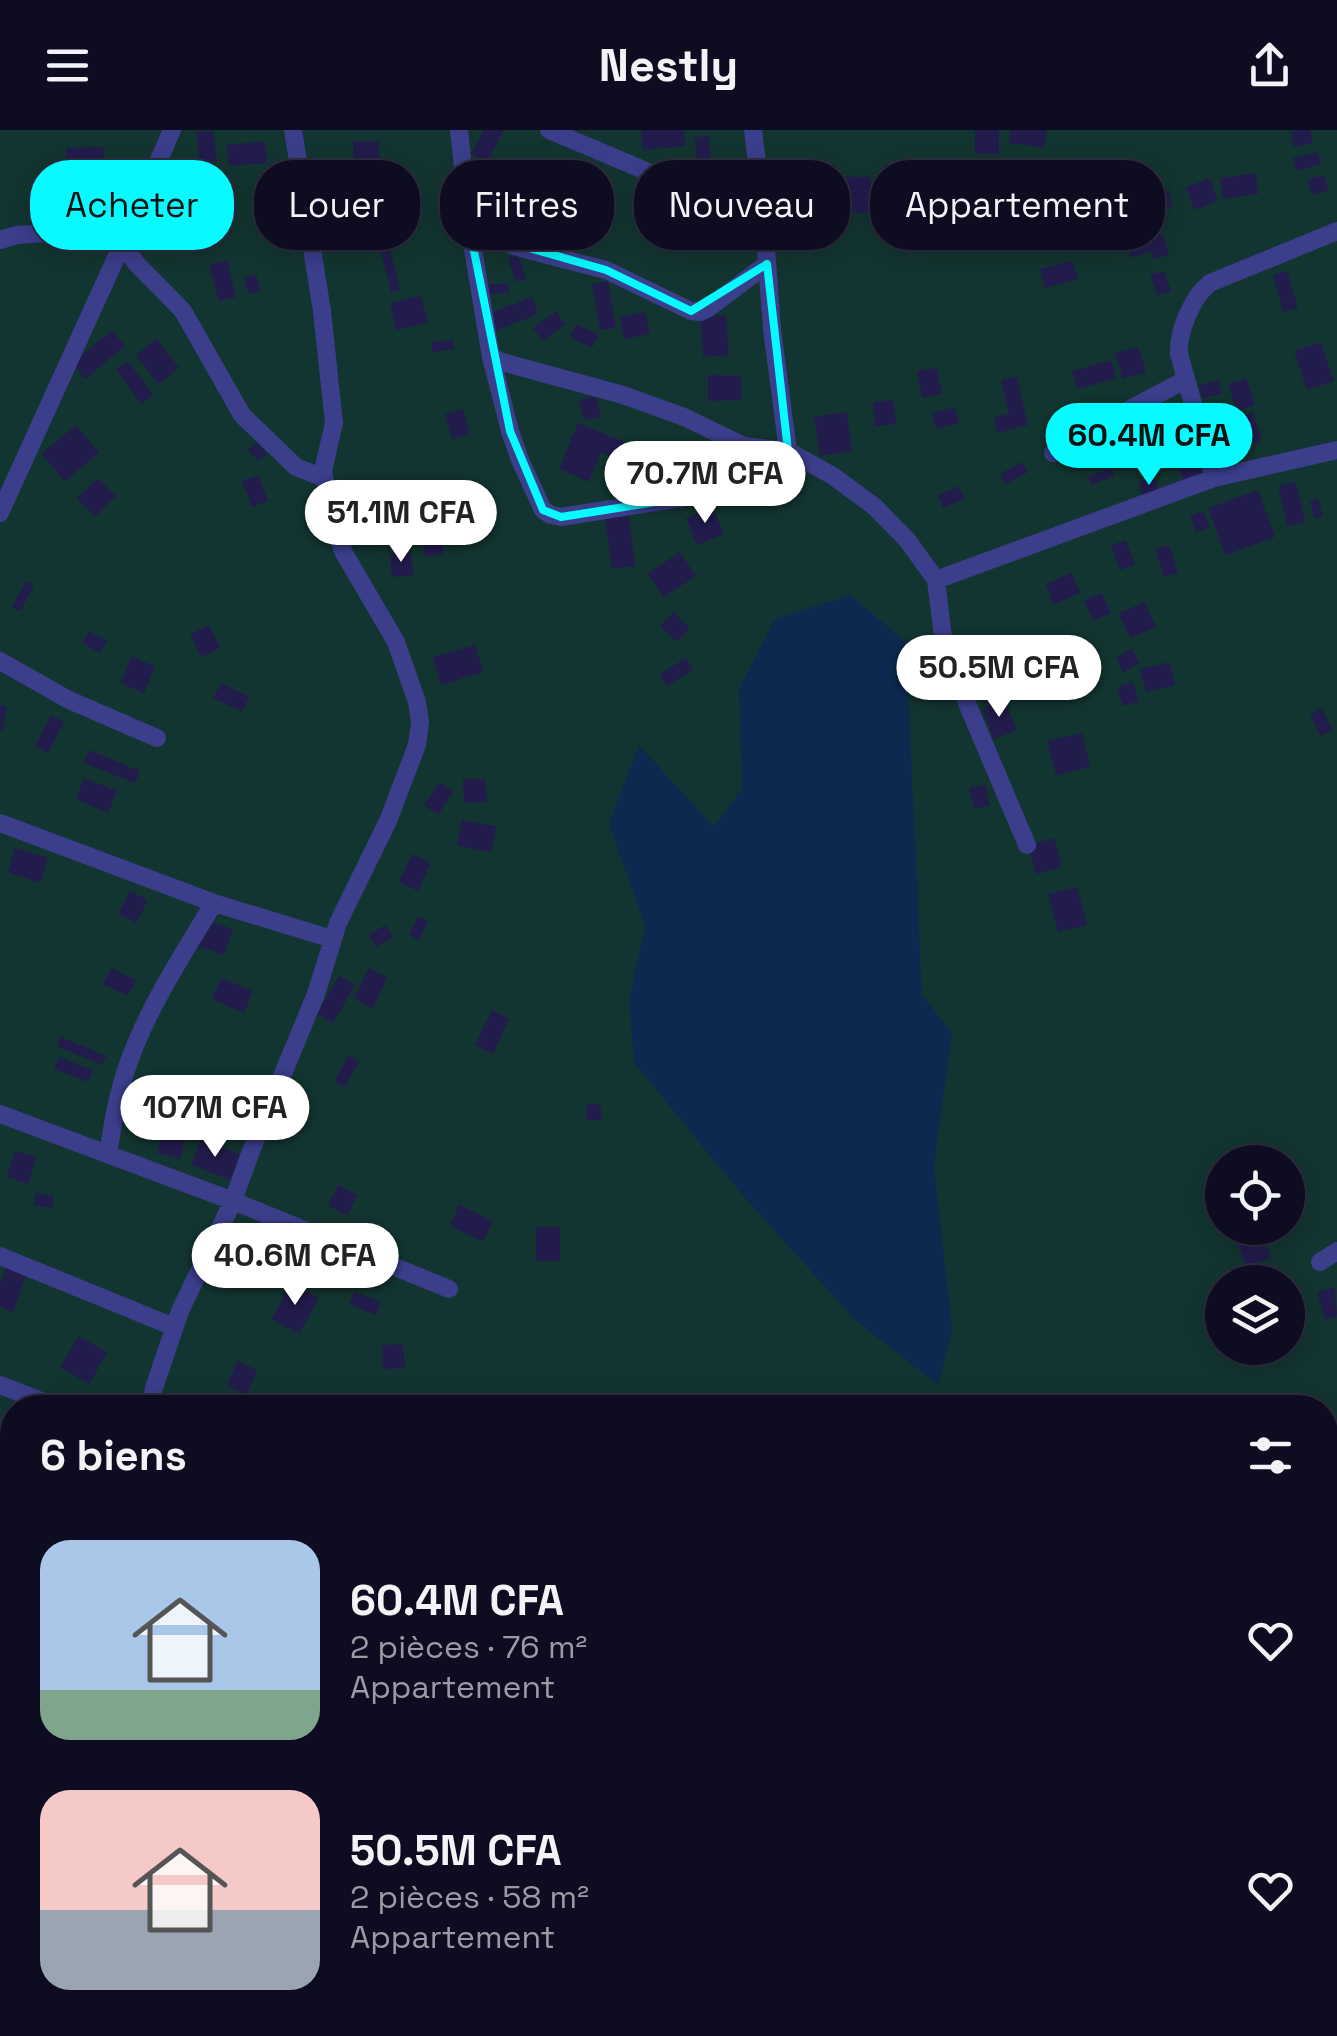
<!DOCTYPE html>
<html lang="fr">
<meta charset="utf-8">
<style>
body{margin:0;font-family:"Space Grotesk",sans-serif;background:#1c1a2d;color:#f1f3f6;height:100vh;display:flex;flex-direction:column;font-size:38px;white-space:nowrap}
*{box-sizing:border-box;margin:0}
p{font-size:32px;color:#9b9ba5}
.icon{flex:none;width:55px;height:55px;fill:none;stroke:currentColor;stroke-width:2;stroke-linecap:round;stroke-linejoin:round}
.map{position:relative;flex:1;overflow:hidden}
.side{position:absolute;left:0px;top:1265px;width:1338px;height:642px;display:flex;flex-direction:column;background:#0e0c20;border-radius:40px 40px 0 0;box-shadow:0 5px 25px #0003,0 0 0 2px #2e2c3e}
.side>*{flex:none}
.guide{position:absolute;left:30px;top:30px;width:1278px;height:90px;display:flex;gap:20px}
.fabs{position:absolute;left:1205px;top:1015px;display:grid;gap:20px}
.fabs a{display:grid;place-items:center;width:100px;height:100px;border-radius:50%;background:#0e0c20;box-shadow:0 5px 25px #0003,0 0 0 2px #2e2c3e;font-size:50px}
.price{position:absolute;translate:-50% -85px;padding:0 22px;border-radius:35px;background:#fff;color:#222;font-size:32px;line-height:65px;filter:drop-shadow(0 2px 5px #0008)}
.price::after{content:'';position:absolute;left:50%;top:60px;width:30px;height:22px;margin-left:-15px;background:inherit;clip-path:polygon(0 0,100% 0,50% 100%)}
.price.on{background:#07faff;color:#111}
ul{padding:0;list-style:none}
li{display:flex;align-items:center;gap:30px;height:250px;padding:0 40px}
li span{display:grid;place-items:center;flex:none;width:280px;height:200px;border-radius:30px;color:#555}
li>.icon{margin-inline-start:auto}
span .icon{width:120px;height:120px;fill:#fffc;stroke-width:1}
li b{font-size:42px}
h2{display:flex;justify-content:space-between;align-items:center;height:120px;padding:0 40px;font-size:42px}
.tag{padding:0 35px;border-radius:40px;background:#0e0c20;box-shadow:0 5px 25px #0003,0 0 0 2px #2e2c3e;font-size:35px;line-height:90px}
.tag.on{background:#07faff;color:#111}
header{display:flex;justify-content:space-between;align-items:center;height:130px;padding:0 40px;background:#0e0c20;font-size:45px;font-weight:800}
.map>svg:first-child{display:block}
.green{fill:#133531;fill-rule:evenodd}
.water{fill:#0c2a4f}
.building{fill:#221c4d}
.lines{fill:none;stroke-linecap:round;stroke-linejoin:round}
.minor{stroke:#3b3e8b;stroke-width:18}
.marked{fill:none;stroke:#07faff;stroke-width:8;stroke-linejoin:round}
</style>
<header><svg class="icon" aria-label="menu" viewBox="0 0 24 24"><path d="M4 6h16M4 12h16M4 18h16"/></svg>Nestly<svg class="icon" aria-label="share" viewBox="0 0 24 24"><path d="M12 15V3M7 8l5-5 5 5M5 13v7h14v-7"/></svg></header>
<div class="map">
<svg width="1337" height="1906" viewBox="0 0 1337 1906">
<rect width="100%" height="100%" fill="#13102b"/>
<path class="green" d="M0,0H1337V1906H0ZM1222,1032H1288V1098H1222ZM1222,1152H1288V1218H1222ZM12,1278H1325V1895H12Z"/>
<path class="water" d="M850,465L906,512L922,865L952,903L934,1035L952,1200L938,1255L855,1190L738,1060L634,932L629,871L645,796L609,693L639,615L714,697L742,658L739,559L775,489Z"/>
<path class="building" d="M484,0H504L487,32L471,24Z
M641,0H684L686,16L643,20Z
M975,0H999V24H975Z
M1011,0H1047L1044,18L1009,13Z
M1300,0H1310L1313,13L1294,17L1291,2Z
M213,1L217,31L200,33L196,2Z
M709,6L711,32L697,34L695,7Z
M265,11L267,33L229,36L227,15Z
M353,11H379L380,60L354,61Z
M103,17L104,31L67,32L66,18Z
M1318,22L1321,34L1296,41L1293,28Z
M1256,43L1258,64L1223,69L1220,48Z
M1324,45L1329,60L1312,65L1307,50Z
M814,46L871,47V83L813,82Z
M1210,48L1218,71L1194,80L1186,57Z
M523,51L555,65L548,82L516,68Z
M1169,60L1172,76L1147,81L1144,65Z
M514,79L535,90L528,104L507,93Z
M348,80L355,102L321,113L314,91Z
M582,86L584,115L560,116L558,87Z
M1163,104L1169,125L1153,129L1151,121L1131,127L1127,114Z
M390,119L400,160L391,162L381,121Z
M518,125L526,149L516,152L508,128Z
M1072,130L1078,149L1045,158L1040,139Z
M227,131L236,167L219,171L209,135Z
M1164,141L1171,161L1157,165L1150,145Z
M1287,141L1298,178L1283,182L1273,145Z
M256,144L261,160L249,164L243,148Z
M608,151L616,198L600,200L592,154Z
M487,154H509V163L487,164Z
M421,166L428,193L396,200L390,173Z
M532,167L538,184L492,202L485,185Z
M556,181L565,194L543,211L533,198Z
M645,182L650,204L624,209L620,187Z
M726,185L729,225L703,227L700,187Z
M576,194L599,205L592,218L570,207Z
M112,200L125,216L85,249L72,233Z
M157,209L179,238L158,254L136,225Z
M453,210L454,219L432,222L431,212Z
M1321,212L1334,251L1307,260L1294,221Z
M1138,217L1146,242L1123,249L1115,223Z
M1111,230L1117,248L1077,259L1072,241Z
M128,231L153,265L141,274L116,239Z
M937,238L942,264L922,268L917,241Z
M708,245L741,246V270L708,271Z
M1017,247L1028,295L997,303L994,287L1009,284L1001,250Z
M1246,248L1255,275L1237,281L1228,254Z
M1218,250L1222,263L1203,269L1199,255Z
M596,266L601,286L584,290L579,270Z
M893,270L896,294L875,296L873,272Z
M955,277L959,293L936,299L932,283Z
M463,279L470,304L452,309L445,284Z
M1158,279L1167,304L1147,311L1138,287Z
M847,282L852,321L820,326L814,287Z
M1253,282L1262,310L1249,315L1240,286Z
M578,293L624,312L617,329L601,322L589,352L559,339Z
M76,295L99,323L65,351L41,324Z
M1190,310L1204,349L1185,355L1171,317Z
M257,313L267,324L258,331L248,320Z
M1022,332L1028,342L1006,354L1000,344Z
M1111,339L1114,346L1091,355L1088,347Z
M258,345L268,371L252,377L242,351Z
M768,345L769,355L724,360L723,351Z
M98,348L116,366L95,387L77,368Z
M1156,349L1159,365L1142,368L1139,352Z
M1296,352L1305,392L1287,396L1278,356Z
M959,356L965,369L943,378L938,365Z
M1258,360L1275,407L1225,425L1208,378Z
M1318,369L1323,386L1315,389L1310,371Z
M713,378L724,404L697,415L686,388Z
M1203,381L1210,397L1196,402L1190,386Z
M629,386L635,436L612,439L605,389Z
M1126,410L1135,435L1120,440L1111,415Z
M442,412L444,424L425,427L423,415Z
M1169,415L1178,442L1164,447L1155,419Z
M680,422L696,446L664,467L647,444Z
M411,423L413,445L392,447L390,424Z
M1072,443L1080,463L1053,474L1046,454Z
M26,451L34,456L20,481L12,477Z
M1102,463L1111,483L1093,491L1084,470Z
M1145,472L1156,497L1130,508L1119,483Z
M673,482L690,498L676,512L660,496Z
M209,495L220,518L201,527L190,504Z
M89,501L107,511L100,523L82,513Z
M475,515L483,542L441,555L433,527Z
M1132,519L1139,533L1123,542L1116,527Z
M131,527L155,536L144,563L121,553Z
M983,527L997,559L976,568L962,537Z
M686,528L693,540L667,556L660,544Z
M1170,532L1175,555L1146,562L1140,539Z
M1133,552L1139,571L1123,576L1117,557Z
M221,553L249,567L242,582L213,568Z
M1004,570L1017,600L994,609L982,579Z
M0,575L7,576L2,601H0Z
M1322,578L1332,600L1320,606L1310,584Z
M51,585L64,592L48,623L35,616Z
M1082,603L1090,637L1056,645L1047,611Z
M89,620L140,641L135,653L84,633Z
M84,648L117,661L108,683L76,669Z
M463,649H485L487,672L464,673Z
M439,652L453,662L438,685L424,675Z
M985,655L990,675L974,679L969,658Z
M462,690L496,696L491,722L457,716Z
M1054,708L1062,737L1036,744L1028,715Z
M15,718L48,728L40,753L8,742Z
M412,724L431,733L418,761L399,752Z
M1077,757L1087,795L1058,802L1048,764Z
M130,761L148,770L136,793L118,784Z
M418,786L428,791L419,810L409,805Z
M206,790L233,799L224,825L197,816Z
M385,795L393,807L376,817L369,805Z
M111,838L136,850L128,866L103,854Z
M369,838L387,847L373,878L354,869Z
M339,846L355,855L333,893L317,884Z
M221,848L253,861L244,883L212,869Z
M492,880L509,889L493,924L475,915Z
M60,907L106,926L102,935L57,916Z
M348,926L359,931L345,957L334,952Z
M59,927L93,940L88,952L54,939Z
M171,965L195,971L180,1029L157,1023Z
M600,974L602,990L587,991L586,975Z
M204,983L228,991L222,1006L198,999Z
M201,1009L240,1024L230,1050L191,1035Z
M15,1021L36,1027L28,1054L7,1047Z
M338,1055L357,1065L348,1085L328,1076Z
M36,1063L54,1066L52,1078L34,1075Z
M459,1075L493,1091L483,1112L450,1096Z
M536,1097H560V1131H536Z
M1242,1098H1260L1271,1128L1246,1136L1233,1101Z
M8,1132L28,1140L13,1182L0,1177V1153Z
M291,1153L319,1168L299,1204L272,1189Z
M1335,1157L1337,1186L1325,1190L1317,1162Z
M355,1162L381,1172L376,1185L349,1174Z
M79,1206L107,1223L89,1254L60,1237Z
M403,1214L405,1238L383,1239L382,1215Z
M237,1231L257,1240L247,1264L227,1256Z
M9,1422L12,1424V1459L0,1453V1441Z
M1337,1443V1487L1325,1491V1446Z
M0,1604L12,1610V1618L0,1612Z
M1334,1641L1337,1643V1669L1325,1663Z
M2,1726L12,1731V1740L0,1734Z
M0,1747L12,1753V1759L5,1776L0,1773Z
M24,1895H52L51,1906H23Z
M713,1895H752L746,1906H708Z
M1169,1895H1178L1174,1906H1165Z"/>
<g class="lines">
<path class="minor" d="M459,0L470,101L491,227L502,232L623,265L684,287L744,316L788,321L833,346L875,377L908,411L936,450L944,515L969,578L1027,715
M549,0L764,91
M753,0L764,91L772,199L788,321
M470,101L524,119L606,140L691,181L700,182L707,179L767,134
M0,110L17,105L130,97
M123,113L136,133L183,181L242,285L296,337L321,347L323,341
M491,227L510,301L520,330L543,380L551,385L561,387L681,368L744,316
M1053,323L1096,297L1185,250
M1214,348L1179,224C1178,201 1192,167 1210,153L1337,101
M0,383L130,97L172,0
M936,450L1214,348L1337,320
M0,531L69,570L157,608
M0,693L214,773L332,809
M0,984L233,1071L449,1159
M108,1023C112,1002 114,981 120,961C136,896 179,830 214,773
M0,1126L174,1197
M1320,1132L1337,1121
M0,1255L59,1278
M150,1278L154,1258L180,1181L233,1071L251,1021L316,864L338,793L388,691L417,615L420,592L417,572L396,512L344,423L334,396L323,341L334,293L322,181L293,0
M0,1406L12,1410
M1325,1519L1337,1517
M0,1537L12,1542
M0,1674L12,1679
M1325,1779L1330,1781
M0,1815L12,1819
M1325,1893L1337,1894
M618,1895L642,1906
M668,1895L673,1906
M932,1895L949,1906
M105,1906L106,1895
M371,1906L373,1895
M871,1906L874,1895"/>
</g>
<path class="marked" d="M470,101L606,140L691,181L767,134L788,321L744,316L681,368L561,387L543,380L510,301Z"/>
</svg>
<div class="fabs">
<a><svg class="icon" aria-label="locate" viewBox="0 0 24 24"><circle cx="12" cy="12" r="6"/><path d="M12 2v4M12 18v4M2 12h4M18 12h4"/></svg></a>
<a><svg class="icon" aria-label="layers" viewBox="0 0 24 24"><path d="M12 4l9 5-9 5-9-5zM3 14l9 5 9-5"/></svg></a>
</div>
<b class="price on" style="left:1149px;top:358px">60.4M CFA</b>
<b class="price" style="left:705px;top:396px">70.7M CFA</b>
<b class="price" style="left:401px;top:435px">51.1M CFA</b>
<b class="price" style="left:999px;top:590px">50.5M CFA</b>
<b class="price" style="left:215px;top:1030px">107M CFA</b>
<b class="price" style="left:295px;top:1178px">40.6M CFA</b>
<div class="guide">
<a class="tag on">Acheter</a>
<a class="tag">Louer</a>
<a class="tag">Filtres</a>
<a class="tag">Nouveau</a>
<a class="tag">Appartement</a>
</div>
<section class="side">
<h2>6 biens<svg class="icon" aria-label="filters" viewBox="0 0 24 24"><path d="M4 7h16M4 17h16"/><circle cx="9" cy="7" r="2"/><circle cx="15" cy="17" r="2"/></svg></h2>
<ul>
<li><span style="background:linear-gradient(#a9c7e8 75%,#7fa58c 0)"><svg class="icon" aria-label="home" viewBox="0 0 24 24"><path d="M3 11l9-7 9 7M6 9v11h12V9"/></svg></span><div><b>60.4M CFA</b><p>2 pièces · 76 m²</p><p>Appartement</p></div><svg class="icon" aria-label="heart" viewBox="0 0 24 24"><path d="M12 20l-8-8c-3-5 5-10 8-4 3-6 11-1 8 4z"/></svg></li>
<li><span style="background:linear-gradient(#f6c9c9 60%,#9aa5b1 0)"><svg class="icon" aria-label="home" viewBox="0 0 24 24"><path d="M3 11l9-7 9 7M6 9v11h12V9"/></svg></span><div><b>50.5M CFA</b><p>2 pièces · 58 m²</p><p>Appartement</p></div><svg class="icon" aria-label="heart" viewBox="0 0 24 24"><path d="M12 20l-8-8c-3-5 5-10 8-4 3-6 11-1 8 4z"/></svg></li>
</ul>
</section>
</div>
